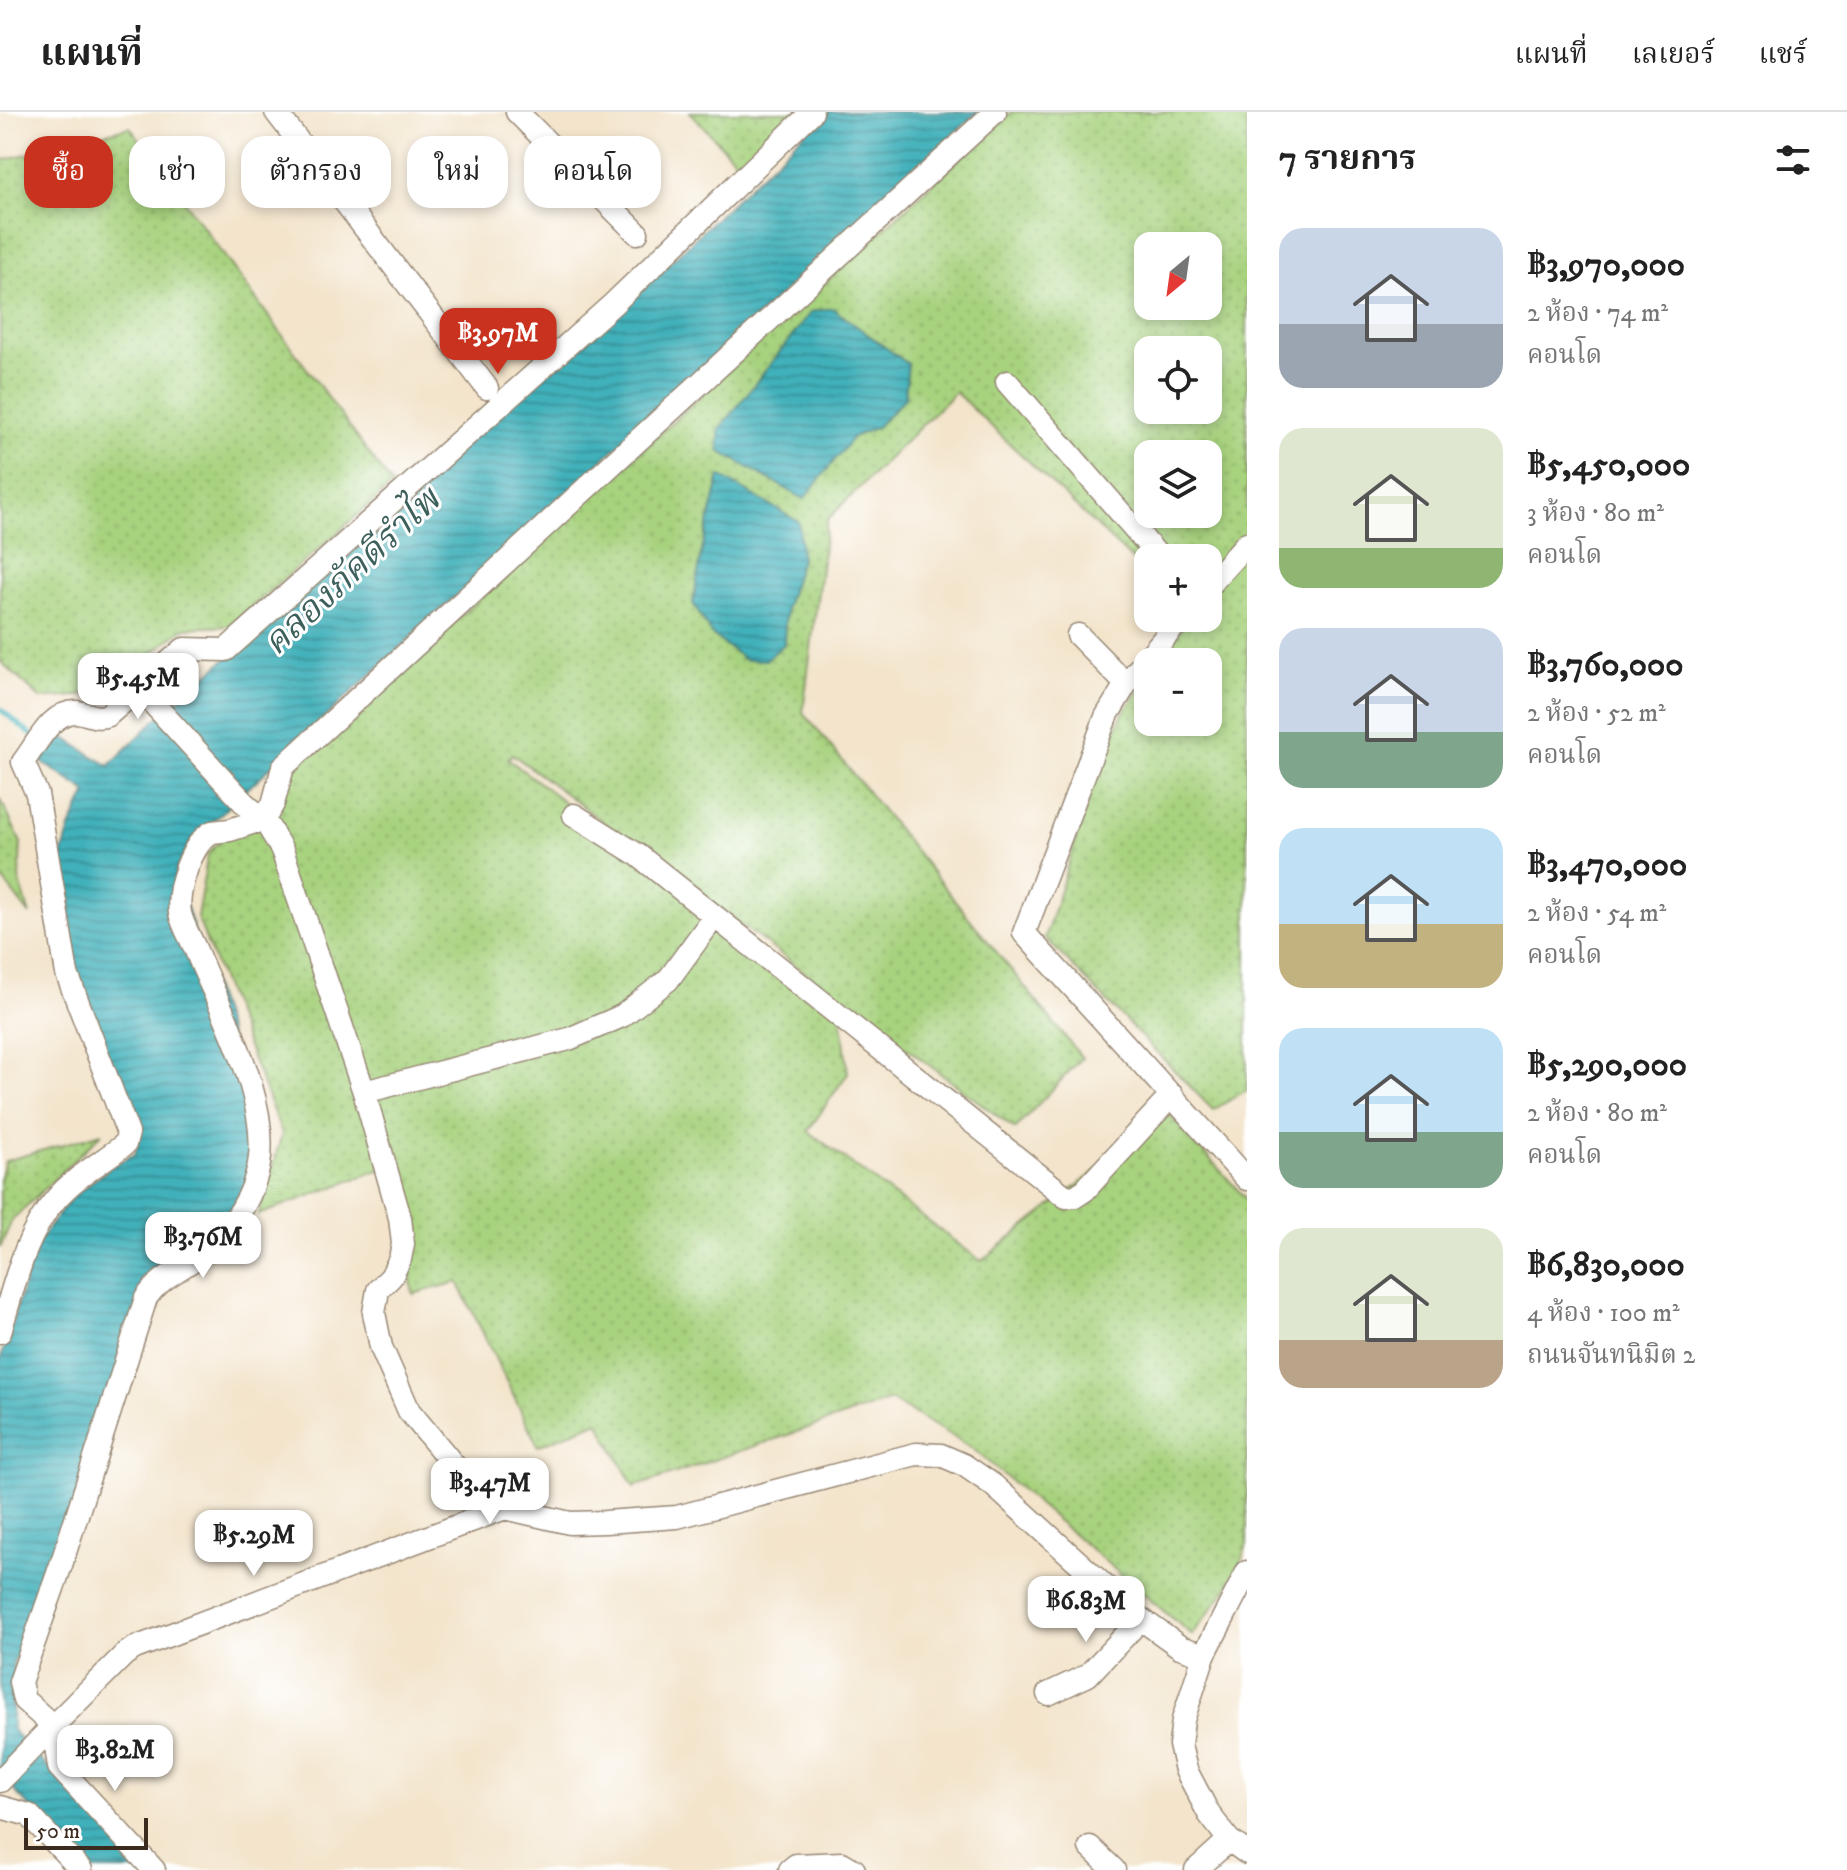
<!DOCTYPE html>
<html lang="th">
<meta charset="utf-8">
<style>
body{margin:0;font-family:"IM FELL DW Pica","Noto Serif Thai",serif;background:#f2f2f2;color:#222;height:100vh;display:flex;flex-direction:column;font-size:30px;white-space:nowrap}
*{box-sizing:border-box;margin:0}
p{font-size:26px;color:#767676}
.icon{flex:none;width:44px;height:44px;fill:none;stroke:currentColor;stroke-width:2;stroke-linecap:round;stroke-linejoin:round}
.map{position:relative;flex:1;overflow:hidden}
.side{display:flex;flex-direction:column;background:#fff;width:600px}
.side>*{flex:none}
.banner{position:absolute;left:24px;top:24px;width:760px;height:72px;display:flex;gap:16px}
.needle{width:52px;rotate:209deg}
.tools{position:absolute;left:1134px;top:120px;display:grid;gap:16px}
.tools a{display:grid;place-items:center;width:88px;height:88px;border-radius:16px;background:#fff;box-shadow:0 4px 12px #0003;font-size:40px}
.scale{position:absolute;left:24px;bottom:20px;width:124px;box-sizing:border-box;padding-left:8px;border:4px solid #3b2a1e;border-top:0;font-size:22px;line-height:28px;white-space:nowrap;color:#3b2a1e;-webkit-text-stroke:6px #fff;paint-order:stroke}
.price{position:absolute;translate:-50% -68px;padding:0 18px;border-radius:16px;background:#fff;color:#222;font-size:26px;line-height:52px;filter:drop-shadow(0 2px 4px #0008)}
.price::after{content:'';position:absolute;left:50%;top:48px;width:24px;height:18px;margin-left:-12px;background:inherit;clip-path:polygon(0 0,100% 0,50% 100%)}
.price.active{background:#c8321e;color:#fff}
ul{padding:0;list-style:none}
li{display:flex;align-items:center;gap:24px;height:200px;padding:0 32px}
li span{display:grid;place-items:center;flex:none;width:224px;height:160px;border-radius:24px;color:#555}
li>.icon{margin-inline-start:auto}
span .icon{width:96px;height:96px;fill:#fffc;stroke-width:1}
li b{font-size:34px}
h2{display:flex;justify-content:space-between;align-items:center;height:96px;padding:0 32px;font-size:34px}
.pill{padding:0 28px;border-radius:24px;background:#fff;box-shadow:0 4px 12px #0003;font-size:28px;line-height:72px}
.pill.active{background:#c8321e;color:#fff}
header{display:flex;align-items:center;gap:48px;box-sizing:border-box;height:112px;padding:0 40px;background:#fff;border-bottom:2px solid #e0e0e0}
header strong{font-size:38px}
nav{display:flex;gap:44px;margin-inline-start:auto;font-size:28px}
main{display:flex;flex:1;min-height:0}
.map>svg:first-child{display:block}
.grass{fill:url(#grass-dots);stroke:#717e4e;stroke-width:2;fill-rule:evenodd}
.water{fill:url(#water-rules);stroke:#3e6d6c;stroke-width:2}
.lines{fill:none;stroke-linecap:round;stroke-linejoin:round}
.stream{stroke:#40b0ba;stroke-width:5}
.minor-casing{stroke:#978774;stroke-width:25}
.minor{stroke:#fff;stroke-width:22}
.labels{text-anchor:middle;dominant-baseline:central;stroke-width:6;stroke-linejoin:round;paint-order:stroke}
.water-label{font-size:36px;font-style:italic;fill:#3d605c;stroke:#fff}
</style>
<header>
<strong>แผนที่</strong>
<nav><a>แผนที่</a><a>เลเยอร์</a><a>แชร์</a></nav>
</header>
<main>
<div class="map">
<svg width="1247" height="1758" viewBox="0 0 1247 1758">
<defs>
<pattern id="grass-dots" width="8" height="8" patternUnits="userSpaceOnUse" patternTransform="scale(2)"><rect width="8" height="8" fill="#a7d27e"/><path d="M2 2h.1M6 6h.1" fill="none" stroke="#91b46c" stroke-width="1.8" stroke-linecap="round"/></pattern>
<pattern id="water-rules" width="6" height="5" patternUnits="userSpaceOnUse" patternTransform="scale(2)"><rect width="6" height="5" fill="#40b0ba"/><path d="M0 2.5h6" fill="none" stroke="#378f97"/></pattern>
</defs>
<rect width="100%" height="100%" fill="#fff"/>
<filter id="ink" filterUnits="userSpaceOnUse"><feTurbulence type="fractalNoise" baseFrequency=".0125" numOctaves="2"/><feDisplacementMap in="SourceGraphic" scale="16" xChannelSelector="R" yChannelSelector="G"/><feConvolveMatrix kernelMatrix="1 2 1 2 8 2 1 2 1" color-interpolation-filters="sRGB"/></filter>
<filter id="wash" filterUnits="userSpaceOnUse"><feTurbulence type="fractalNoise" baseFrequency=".006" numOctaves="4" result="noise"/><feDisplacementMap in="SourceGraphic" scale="32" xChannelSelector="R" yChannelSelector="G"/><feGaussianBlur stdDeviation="1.8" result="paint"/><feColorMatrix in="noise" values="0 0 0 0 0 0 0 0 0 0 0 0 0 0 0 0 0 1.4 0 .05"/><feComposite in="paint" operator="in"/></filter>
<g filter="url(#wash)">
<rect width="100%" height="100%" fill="#f3e4cb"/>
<path class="grass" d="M690,0H797L741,55Z
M1011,0H1247V978L1213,998L1045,826L1090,682L1122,603L1148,565V610H1208V550H1158L1189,506H1208V446H1148V463L955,280L827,408L803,600L1082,946L1015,1017L512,642L508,647L841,901L848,961L808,1019L981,1149L1169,1002L1247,1088V1432L1237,1463L1192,1523L972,1336L891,1288L634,1375L598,1309L538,1334L458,1170L413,1182L395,1052L258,1103L282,1022L197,805L208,741L264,684ZM1148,134H1208V194H1148ZM1148,238H1208V298H1148ZM1148,342H1208V402H1148Z
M130,15L392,373L230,514L185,516L97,582L41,587L0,549V49Z
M0,686L21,731L19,766L30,803L0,764Z
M102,1021L12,1108L0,1136V1068L5,1049Z"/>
<path class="water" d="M826,0H978L189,731L175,760L251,990L249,1072L214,1127L157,1160L49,1469L13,1551L12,1618L146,1758H91L0,1664V1250L31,1148L42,1124L73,1084L112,1054L135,1042L139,1027L133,1009L71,857L58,757L70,716L87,680L34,645L48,626L54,629L59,622L109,654L153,610L275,504L468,325L583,234Z
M832,196L908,252L905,286L877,315L853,325L804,387L719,339V318L811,200Z
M720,364L799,410L801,447L786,495L784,532L766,548H745L712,523L693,491L702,438Z"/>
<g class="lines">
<path class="stream" d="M0,597L33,624"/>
</g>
</g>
<g filter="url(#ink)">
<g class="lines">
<defs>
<path id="minor" d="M276,0L487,276
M517,0L637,121
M1007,270L1160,446
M1208,474L1247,431
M1181,506L1126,572L1106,605L1024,821L1247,1067
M1078,523L1126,572
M140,577L248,695L264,707L282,738L364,980L400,1106L403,1132L400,1147L391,1165L378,1178L374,1201L381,1235L409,1299L467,1369L505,1396L570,1411L605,1410L677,1405L916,1342L941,1343L964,1353L993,1373L1141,1507L1180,1535L1204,1543
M574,703L638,743L1066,1085L1076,1084L1085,1078L1172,983
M364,980L569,927L622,904L668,868L714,805
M0,1220C14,1175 24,1123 56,1087C75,1065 102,1050 125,1032L128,1021L67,862L37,682L23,650C37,632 52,598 77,600C89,601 95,608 108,603L184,537L226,538L613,192L812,0
M1247,1460L1204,1543L1183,1608L1180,1633L1186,1658L1209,1702L1229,1728L1247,1741
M1048,1582L1088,1563L1141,1507
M0,1669L53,1614L24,1588L20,1570L62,1450L146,1186C158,1168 176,1160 193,1148C223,1126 248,1098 257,1061C275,996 222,902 197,841C192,828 183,815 180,801C176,779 191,731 212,720L230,718L264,707L273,692L283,655L995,0
M0,1695L29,1703L81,1758
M1090,1735L1114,1758
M154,1758L59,1655L53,1614L125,1542L135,1536L505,1396
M790,1758L796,1753L842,1751L854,1758
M1196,1758L1229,1728"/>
</defs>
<use href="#minor" class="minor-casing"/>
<use href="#minor" class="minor"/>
</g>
</g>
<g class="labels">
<g class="water-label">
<text transform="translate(352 460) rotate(-43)">คลองภัคดีรำไพ</text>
</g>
</g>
</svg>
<div class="tools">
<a><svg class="needle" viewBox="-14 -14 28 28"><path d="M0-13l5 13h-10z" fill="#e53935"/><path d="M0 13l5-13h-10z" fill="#767676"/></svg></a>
<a><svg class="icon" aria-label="locate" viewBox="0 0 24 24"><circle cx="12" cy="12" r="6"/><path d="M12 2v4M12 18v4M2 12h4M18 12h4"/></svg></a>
<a><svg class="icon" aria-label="layers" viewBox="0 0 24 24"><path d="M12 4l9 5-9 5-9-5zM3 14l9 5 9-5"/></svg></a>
<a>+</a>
<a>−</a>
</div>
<div class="scale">50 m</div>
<b class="price active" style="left:498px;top:264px">฿3.97M</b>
<b class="price" style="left:138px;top:609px">฿5.45M</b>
<b class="price" style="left:203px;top:1168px">฿3.76M</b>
<b class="price" style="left:490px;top:1414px">฿3.47M</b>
<b class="price" style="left:254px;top:1466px">฿5.29M</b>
<b class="price" style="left:1086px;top:1532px">฿6.83M</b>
<b class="price" style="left:115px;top:1681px">฿3.82M</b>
<div class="banner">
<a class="pill active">ซื้อ</a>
<a class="pill">เช่า</a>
<a class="pill">ตัวกรอง</a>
<a class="pill">ใหม่</a>
<a class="pill">คอนโด</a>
</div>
</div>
<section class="side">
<h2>7 รายการ<svg class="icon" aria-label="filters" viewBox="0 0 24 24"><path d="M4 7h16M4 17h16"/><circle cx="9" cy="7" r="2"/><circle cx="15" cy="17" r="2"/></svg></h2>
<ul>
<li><span style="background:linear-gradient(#c9d6e8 60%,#9aa5b1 0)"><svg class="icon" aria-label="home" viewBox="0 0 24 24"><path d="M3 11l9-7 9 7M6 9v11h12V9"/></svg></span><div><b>฿3,970,000</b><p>2 ห้อง · 74 m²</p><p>คอนโด</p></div></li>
<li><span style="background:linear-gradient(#dfe7d0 75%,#8fb573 0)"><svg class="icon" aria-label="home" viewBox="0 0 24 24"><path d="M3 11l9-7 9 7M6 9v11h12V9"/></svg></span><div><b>฿5,450,000</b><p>3 ห้อง · 80 m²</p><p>คอนโด</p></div></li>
<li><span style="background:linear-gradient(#c9d6e8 65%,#7fa58c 0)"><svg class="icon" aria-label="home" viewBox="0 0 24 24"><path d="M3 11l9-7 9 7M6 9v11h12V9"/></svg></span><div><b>฿3,760,000</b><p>2 ห้อง · 52 m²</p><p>คอนโด</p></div></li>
<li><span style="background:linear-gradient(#bfe0f5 60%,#c2b280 0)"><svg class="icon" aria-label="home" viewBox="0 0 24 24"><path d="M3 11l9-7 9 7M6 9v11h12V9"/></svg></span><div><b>฿3,470,000</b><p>2 ห้อง · 54 m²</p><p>คอนโด</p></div></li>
<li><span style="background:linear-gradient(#bfe0f5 65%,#7fa58c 0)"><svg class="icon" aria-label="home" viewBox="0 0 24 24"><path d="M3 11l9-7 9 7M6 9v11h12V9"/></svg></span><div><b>฿5,290,000</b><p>2 ห้อง · 80 m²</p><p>คอนโด</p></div></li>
<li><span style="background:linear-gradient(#dfe7d0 70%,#b9a48a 0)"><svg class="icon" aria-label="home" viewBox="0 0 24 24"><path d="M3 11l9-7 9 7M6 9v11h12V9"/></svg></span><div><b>฿6,830,000</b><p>4 ห้อง · 100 m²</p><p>ถนนจันทนิมิต 2</p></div></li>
</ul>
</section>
</main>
